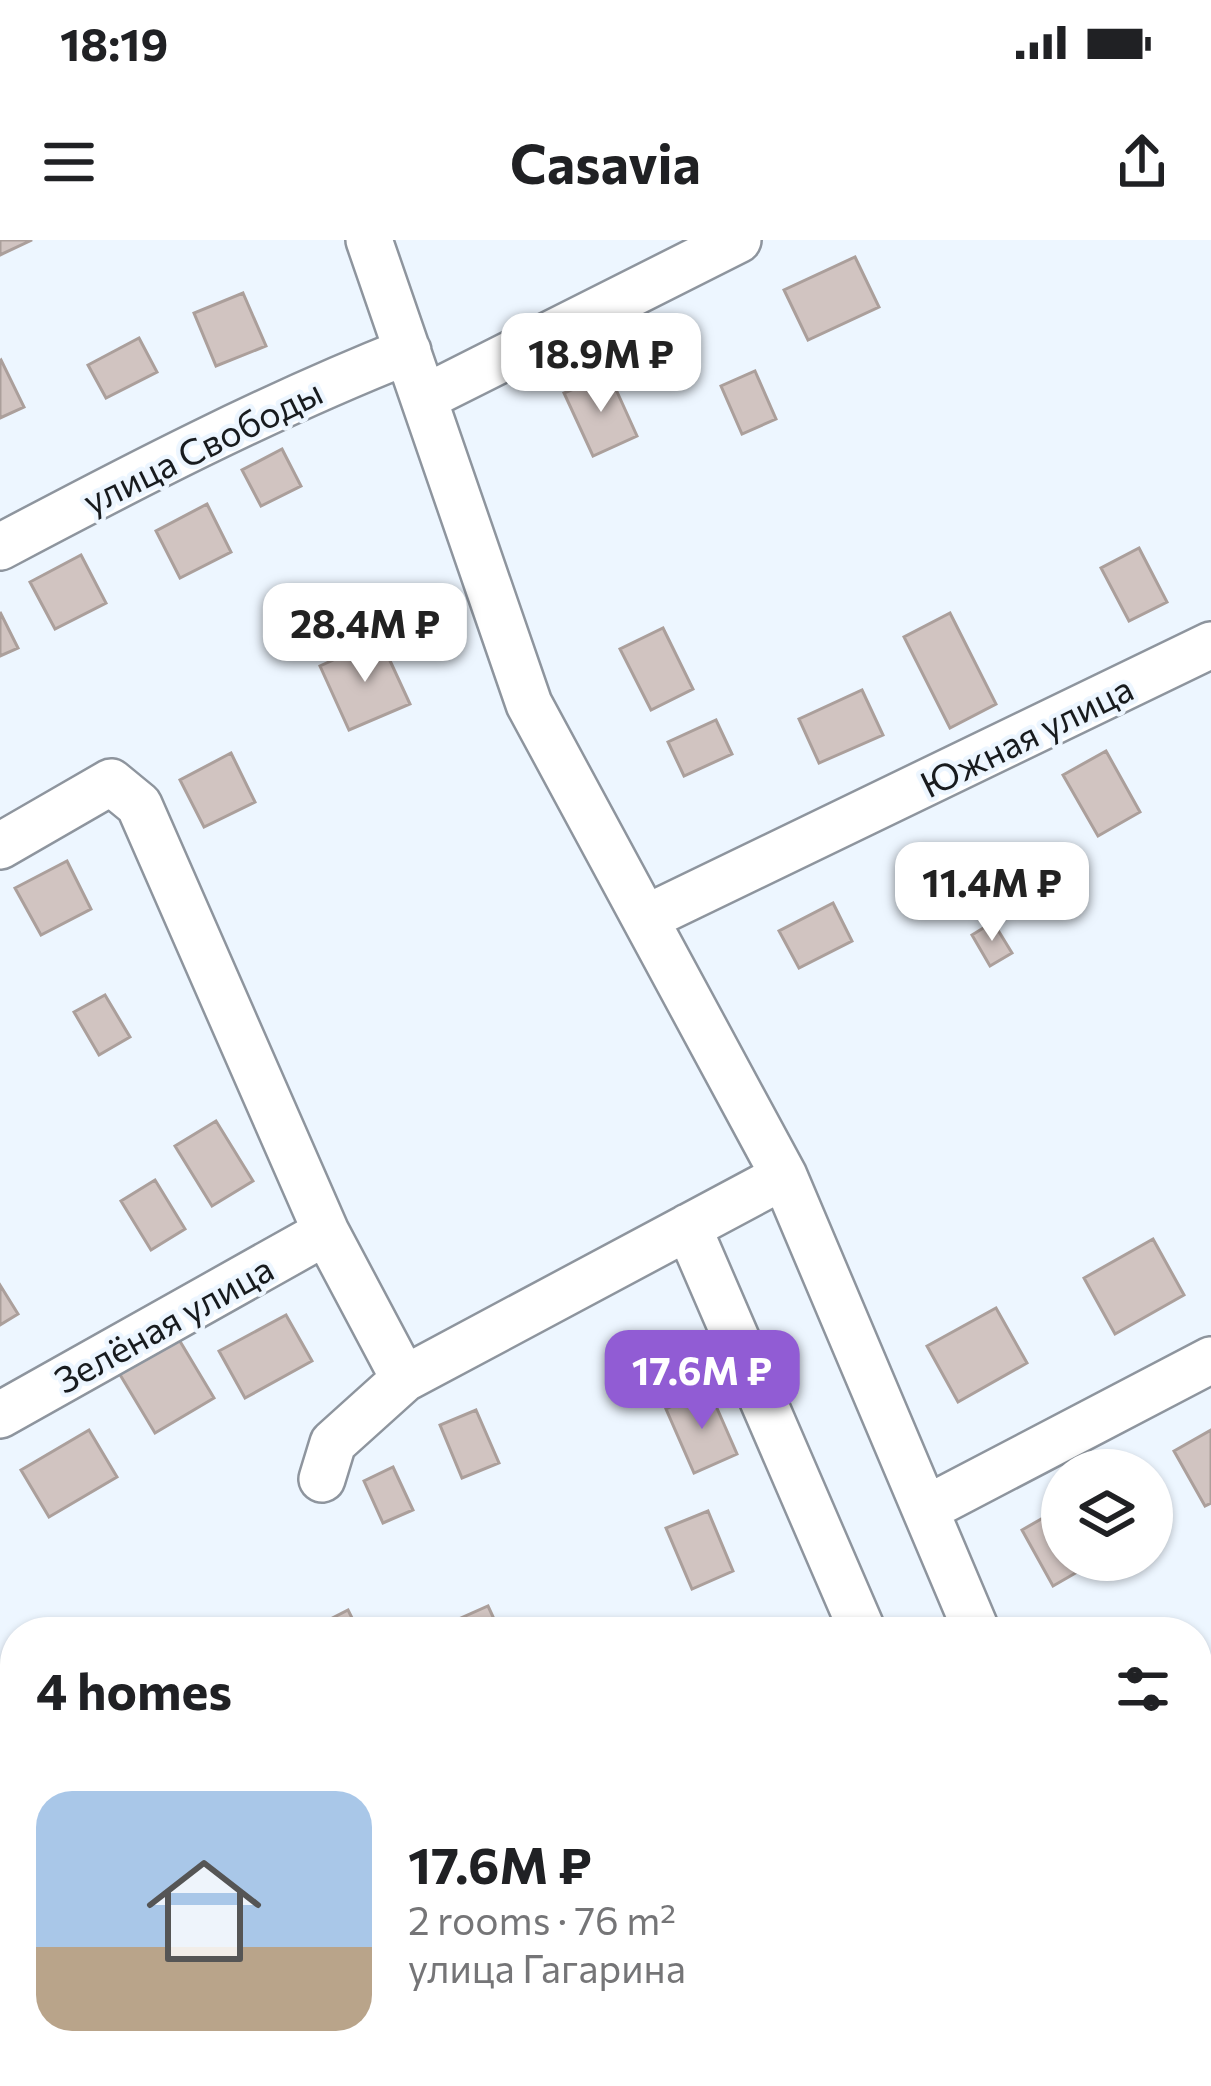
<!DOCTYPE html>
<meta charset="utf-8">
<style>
body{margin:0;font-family:Commissioner,sans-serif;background:#f6f6f6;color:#202124;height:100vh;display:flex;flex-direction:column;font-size:45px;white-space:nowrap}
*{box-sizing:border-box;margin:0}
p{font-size:39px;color:#757577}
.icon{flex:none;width:66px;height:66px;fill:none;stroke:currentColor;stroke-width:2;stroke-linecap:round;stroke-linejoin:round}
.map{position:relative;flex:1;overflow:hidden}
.panel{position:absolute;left:0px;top:1377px;width:1212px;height:471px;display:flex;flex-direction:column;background:#fff;border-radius:48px 48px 0 0;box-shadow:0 3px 9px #0004}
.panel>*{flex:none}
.fabs{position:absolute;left:1041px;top:1209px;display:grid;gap:24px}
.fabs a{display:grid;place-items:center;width:132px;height:132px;border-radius:50%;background:#fff;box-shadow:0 3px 9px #0004;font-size:60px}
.price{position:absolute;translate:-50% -102px;padding:0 27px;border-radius:24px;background:#fff;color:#222;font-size:39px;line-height:78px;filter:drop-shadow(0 3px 6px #0008)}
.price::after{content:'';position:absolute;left:50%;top:72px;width:36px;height:27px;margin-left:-18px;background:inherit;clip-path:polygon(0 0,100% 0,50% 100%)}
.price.selected{background:#915cd4;color:#fff}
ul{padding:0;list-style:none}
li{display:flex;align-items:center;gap:36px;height:300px;padding:0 36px}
li span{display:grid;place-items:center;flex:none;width:336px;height:240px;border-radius:36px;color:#555}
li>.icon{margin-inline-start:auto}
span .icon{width:144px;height:144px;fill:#fffc;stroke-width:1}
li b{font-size:51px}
h2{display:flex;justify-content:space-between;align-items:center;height:144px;padding:0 36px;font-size:51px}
.status{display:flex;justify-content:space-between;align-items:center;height:84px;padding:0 60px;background:#fff;direction:ltr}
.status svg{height:33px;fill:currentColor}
header{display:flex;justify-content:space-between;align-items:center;height:156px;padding:0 36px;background:#fff;font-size:54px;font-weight:700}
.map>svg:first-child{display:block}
.building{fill:#d1c4c1;stroke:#ab9f9b;stroke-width:3}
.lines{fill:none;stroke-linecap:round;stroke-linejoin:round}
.minor-casing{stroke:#8e959e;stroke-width:50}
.minor{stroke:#fff;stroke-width:45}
.labels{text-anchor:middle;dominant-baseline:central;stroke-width:9;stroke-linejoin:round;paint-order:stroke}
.street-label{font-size:36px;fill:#181b1e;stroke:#edf6ff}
</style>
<div class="status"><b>18:19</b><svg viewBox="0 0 49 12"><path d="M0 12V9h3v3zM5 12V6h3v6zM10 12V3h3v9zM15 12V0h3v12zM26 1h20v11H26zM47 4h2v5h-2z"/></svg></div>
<header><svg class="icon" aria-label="menu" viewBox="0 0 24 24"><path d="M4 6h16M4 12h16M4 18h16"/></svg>Casavia<svg class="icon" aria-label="share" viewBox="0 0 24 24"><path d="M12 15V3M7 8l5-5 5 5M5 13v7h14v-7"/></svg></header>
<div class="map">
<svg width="1211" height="1846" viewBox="0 0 1211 1846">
<rect width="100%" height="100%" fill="#edf6ff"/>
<path class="building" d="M0,0H32L0,15Z
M855,17L879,67L808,100L784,50Z
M243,53L266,106L216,126L194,73Z
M139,98L157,132L106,158L88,125Z
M1,120L24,167L0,178V121Z
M755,131L776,179L742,194L721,146Z
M609,134L637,196L593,216L564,153Z
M282,209L301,246L261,266L242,230Z
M207,264L231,312L180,338L156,291Z
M1139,308L1167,362L1129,381L1101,328Z
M81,315L106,363L55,389L30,342Z
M0,372L18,408L0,416Z
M950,373L996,464L950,488L904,397Z
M663,388L693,449L651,470L620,409Z
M380,399L410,464L349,490L320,426Z
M862,450L883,495L819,523L799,479Z
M716,480L732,514L684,536L668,502Z
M1106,511L1140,572L1098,596L1063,535Z
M231,513L255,562L204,587L180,540Z
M67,621L91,669L41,695L15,648Z
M833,663L852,701L799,728L779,691Z
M993,682L1012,713L990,726L972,695Z
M105,755L130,797L99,815L74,772Z
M216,881L253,941L212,966L175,906Z
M155,940L185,989L151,1010L121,961Z
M1153,999L1184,1055L1115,1094L1084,1038Z
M0,1045L18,1074L0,1085Z
M996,1068L1027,1123L958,1162L927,1106Z
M286,1075L312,1121L245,1158L219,1111Z
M662,1093L677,1129L624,1150L609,1114Z
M178,1098L214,1158L155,1193L119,1133Z
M709,1150L737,1214L694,1233L666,1169Z
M476,1170L499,1223L462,1238L440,1185Z
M89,1190L117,1237L49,1277L21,1230Z
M1211,1190V1263L1205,1266L1174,1211Z
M393,1227L413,1270L383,1283L364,1241Z
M1062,1267V1320H1098L1053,1346L1022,1290Z
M708,1271L733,1331L692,1349L666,1288Z
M488,1366L500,1392H435L434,1390Z
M348,1370L359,1392H315L313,1388Z
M15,1555V1602L0,1576V1563Z
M1197,1605L1211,1635L1197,1641Z
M15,1727V1789L0,1764V1736Z
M1211,1815V1846H1198L1192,1833H1197V1821Z
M647,1833H705L673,1846H653Z
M738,1833H799L805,1846H743Z
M955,1833H1017L1022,1843L961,1846Z"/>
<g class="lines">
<defs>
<path id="minor" d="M369,0L529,464L784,936L977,1392
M424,158L738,0
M0,307C134,236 267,167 408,111
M0,606L111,542L139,565L326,992L404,1139
M646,678L1211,405
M688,987L863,1392
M0,1175L326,992
M322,1239L333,1203L404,1139L784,936
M926,1269L1211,1120
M0,1696L15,1687
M1197,1746L1211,1739
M567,1833L572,1846
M1053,1833L1058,1846
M1162,1833L1168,1846"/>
</defs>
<use href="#minor" class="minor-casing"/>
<use href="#minor" class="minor"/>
</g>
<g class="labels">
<g class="street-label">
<text transform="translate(202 205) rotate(-26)">улица Свободы</text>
<text transform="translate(1026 495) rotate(-26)">Южная улица</text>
<text transform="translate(163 1083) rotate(-29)">Зелёная улица</text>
</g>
</g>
</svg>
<div class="fabs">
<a><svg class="icon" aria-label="layers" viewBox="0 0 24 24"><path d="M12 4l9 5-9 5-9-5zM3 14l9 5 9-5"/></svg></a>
</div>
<b class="price" style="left:601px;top:175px">18.9M ₽</b>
<b class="price" style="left:365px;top:445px">28.4M ₽</b>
<b class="price" style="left:992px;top:704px">11.4M ₽</b>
<b class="price selected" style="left:702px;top:1192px">17.6M ₽</b>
<section class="panel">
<h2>4 homes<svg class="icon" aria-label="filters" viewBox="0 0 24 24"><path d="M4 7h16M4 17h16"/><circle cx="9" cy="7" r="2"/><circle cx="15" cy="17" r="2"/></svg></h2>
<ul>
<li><span style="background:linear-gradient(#a9c7e8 65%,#b9a48a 0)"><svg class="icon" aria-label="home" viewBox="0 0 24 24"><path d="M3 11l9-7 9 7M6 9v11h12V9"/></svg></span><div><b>17.6M ₽</b><p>2 rooms · 76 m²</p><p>улица Гагарина</p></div></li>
</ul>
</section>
</div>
